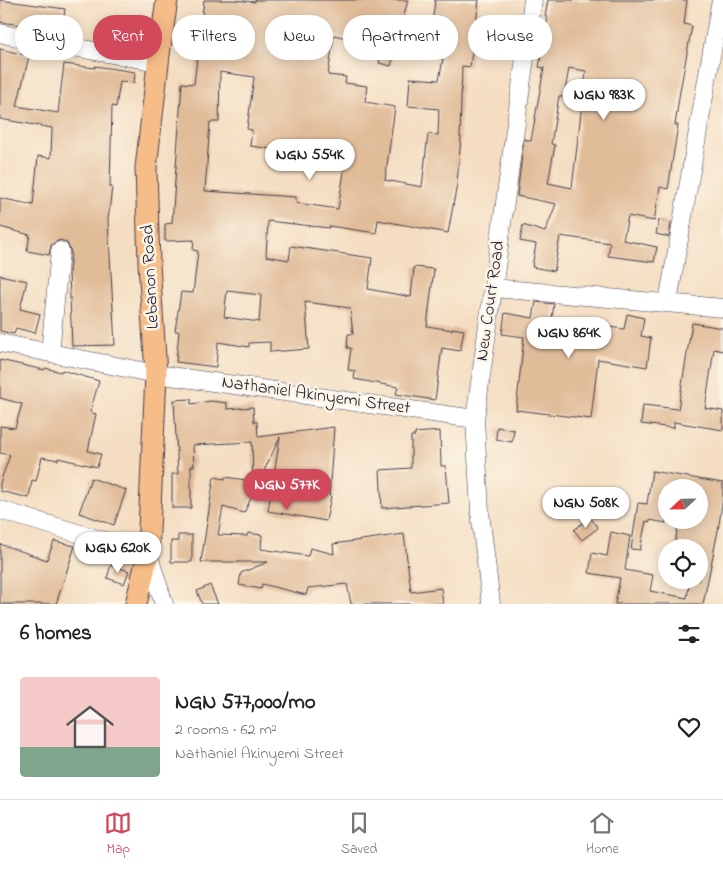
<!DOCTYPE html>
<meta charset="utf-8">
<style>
body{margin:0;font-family:"Indie Flower",sans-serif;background:#f2f2f2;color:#222;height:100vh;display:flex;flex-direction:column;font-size:19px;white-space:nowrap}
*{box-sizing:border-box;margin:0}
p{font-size:16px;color:#767676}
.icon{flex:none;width:28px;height:28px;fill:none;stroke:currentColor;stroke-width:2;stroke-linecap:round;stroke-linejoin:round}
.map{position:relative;height:604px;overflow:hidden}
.drawer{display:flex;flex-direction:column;background:#fff;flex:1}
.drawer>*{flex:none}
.hud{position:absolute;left:15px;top:15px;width:694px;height:45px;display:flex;gap:10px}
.needle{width:32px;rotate:248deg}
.fabs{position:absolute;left:658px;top:479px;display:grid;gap:10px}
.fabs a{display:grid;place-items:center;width:50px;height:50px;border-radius:50%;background:#fff;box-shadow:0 2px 12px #0003;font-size:25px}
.price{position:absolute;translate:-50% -42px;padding:0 11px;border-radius:18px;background:#fff;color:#222;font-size:16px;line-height:32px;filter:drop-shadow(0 1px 2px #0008)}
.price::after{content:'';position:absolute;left:50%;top:30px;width:15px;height:11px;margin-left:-8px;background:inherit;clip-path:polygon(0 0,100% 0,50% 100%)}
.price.current{background:#d1495b;color:#fff}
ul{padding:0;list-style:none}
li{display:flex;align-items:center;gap:15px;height:125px;padding:0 20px}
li+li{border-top:1px solid #e0e0e0}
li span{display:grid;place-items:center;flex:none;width:140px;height:100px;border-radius:5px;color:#555}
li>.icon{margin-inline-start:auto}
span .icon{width:60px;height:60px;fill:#fffc;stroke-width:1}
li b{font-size:21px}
h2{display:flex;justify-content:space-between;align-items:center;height:60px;padding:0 20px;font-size:21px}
.tag{padding:0 18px;border-radius:22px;background:#fff;box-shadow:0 2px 12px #0003;font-size:18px;line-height:45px}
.tag.current{background:#d1495b;color:#fff}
.tabs{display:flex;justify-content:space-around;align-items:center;height:70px;border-top:1px solid #e0e0e0;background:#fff;font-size:14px;color:#767676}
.tabs a{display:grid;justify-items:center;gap:2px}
.tabs .current{color:#d1495b}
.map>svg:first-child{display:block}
.building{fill:#e1bc99;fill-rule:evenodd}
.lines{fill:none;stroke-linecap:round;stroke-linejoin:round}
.minor-casing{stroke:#423e4f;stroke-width:19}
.major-casing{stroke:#423e4f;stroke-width:23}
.minor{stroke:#fff;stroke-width:18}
.major{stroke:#f7bd88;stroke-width:21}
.labels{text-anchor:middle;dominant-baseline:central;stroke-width:5;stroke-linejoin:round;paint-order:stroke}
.street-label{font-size:18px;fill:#22223b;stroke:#fcf5e5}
</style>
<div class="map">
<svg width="723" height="604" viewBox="0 0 723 604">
<rect width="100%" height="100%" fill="#fcf5e5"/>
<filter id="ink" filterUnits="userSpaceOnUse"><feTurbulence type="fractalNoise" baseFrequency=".02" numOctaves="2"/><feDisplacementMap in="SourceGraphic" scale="10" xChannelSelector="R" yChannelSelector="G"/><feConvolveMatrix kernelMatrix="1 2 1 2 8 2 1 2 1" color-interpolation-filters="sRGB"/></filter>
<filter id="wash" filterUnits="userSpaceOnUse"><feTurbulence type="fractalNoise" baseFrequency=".0096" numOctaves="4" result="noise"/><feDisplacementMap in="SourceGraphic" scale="20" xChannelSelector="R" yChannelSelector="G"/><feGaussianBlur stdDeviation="1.12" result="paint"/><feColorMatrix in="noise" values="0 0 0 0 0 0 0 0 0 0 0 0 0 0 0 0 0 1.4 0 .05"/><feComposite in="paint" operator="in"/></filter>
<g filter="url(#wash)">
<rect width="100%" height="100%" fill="#f4ddc1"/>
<g id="blocks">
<path class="building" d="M0,0L65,9L62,31L0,22Z
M204,0H235L255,2V0H408L391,66L379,63L383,47L334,35L328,75L346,77L345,83L367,86L365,102L395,107L385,180L422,187L428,134L438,135L439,109L408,106L410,78L439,80L443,59L428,57L435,0H479L470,67L462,66L460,137H461L457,184L448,233L378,220L376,233L329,226V228L268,221L266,256L289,260L291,246L372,258L368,289L411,297L414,267L434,269L427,326L452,330V328L464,330L460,351L442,348L435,400L396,394L398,387L354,379L355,371L348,370L351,348H347L348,334H353L350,308L305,302L309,349L270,352V342L249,343V347L218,342L216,367L176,362L179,331H175L181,292L193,293L198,251L193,250L194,240L165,241V224L172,223L182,83L194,84ZM220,72L254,77L247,129L252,130L250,146L346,159L338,209L296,203V197L205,191L210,122H219ZM227,291L261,295L259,322L224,317Z
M548,0H687L684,24L692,26L680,91L675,125H678L668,189L660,187L654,221L628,216L623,240L657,247L654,262L608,256L610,243L560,236L554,271L532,267L536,244L520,241L523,225L545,232L556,204L517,196L524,139L531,141L544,68L539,67L548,17H545ZM569,68L586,71L572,188L548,183L555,145L551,144L559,96L564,97Z
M125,31L139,33L137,48L123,45Z
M0,49L29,56L17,106L58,113L64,64L95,68V66L135,72L134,83L120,82L116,107L112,106L110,187H112L108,220L115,345L72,346L69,272L71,252L67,243L61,240L55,242L51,245L49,255L27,251L30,235L0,227V198L33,205L38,156L51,158L52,128L0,119Z
M659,220L671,223L669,237L656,234Z
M0,275L27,281L20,309L40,314L35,333L16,328L14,334L0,331Z
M536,302L554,304L552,318L594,323V325L624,329L627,314L644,318L641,336L651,338L647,367L598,359L591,419L516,410L524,337L502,334L505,313L533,318Z
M692,323L723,328V351L714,349L705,408L723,411V430L674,422V428L641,424L643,405L678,409Z
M0,360L44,370L45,368L61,372L62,370L99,381L90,412L96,414L88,451L101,454L97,467L58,458V460L42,457L36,481L32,480L29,498L0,491V483L10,455L0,453V426L15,428L22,404L0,398Z
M191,399V404L211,401L227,403V409L253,407L254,422H257L258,437L334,427L329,496H331L326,521L268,511L280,437L244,513L223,507L218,535L247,536L248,533L262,535L261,549L308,556L310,548L334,554L333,544L404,534L411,592L441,588L443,604H351L347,584L308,588L306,595L262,584L261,589L239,585L241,573L268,562H201L214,477L225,479V477L253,481L252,442L193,445L194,466H191V508H172V474H178L174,400Z
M497,427L514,430L512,442L496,439Z
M440,431L441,466H446L449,503L382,508L380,470L411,468V436H415V433Z
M652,471L723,483V497L718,531L703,604H615L620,578L589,573L592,553L607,556L611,532L630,536L625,570L653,575L650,591L687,598L690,580H699V548H674L679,520H699V488H666V523L650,520V522L646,521L640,550L631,549L638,503L647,504Z
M91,478L126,490L114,525L79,513Z
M590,517L598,528L582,540L574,530Z
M178,535H192V562H171V541H178Z
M54,541L75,546L56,604H0V544L47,560Z
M111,565L129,571L124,584L107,578Z
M210,585L218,604H202L197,591Z"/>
</g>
</g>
<g filter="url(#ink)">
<use href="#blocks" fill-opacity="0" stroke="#423e4f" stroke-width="1"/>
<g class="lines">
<defs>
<path id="minor" d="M0,33L20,38L158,62
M493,288L723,308
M668,302L721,0
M0,343L156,374L475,419
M50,353L60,251
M0,510L148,554L164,604
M491,604L480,512L475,419L533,0"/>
<path id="major" d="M136,604L148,554L156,374L149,263L146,168L159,55L167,0"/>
</defs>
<use href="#minor" class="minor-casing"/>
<use href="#major" class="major-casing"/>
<use href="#minor" class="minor"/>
<use href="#major" class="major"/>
</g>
</g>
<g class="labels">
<g class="street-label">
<text transform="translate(151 277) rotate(-93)">Lebanon Road</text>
<text transform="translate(491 301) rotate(-82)">New Court Road</text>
<text transform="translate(316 396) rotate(8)">Nathaniel Akinyemi Street</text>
</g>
</g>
</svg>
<div class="fabs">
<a><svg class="needle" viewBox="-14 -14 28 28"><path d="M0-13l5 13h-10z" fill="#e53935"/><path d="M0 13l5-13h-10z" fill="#767676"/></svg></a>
<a><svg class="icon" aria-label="locate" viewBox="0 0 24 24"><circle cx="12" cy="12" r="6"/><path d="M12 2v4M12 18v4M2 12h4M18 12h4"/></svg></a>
</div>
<b class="price" style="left:604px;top:121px">NGN 983K</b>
<b class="price" style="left:310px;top:181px">NGN 554K</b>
<b class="price" style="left:569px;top:359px">NGN 864K</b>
<b class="price current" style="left:287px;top:511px">NGN 577K</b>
<b class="price" style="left:586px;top:529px">NGN 508K</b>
<b class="price" style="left:118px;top:574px">NGN 620K</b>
<div class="hud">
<a class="tag">Buy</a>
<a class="tag current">Rent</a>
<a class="tag">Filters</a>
<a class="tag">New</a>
<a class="tag">Apartment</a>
<a class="tag">House</a>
</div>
</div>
<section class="drawer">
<h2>6 homes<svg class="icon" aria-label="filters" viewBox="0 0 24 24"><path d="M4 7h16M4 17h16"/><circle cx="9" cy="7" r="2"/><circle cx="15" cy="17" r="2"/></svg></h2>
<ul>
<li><span style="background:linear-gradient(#f6c9c9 70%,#7fa58c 0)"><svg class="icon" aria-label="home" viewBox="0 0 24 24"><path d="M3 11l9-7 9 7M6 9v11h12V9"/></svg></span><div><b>NGN 577,000/mo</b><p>2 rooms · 62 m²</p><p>Nathaniel Akinyemi Street</p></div><svg class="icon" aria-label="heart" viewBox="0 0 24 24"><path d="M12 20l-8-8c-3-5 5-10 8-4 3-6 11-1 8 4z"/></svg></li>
</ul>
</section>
<nav class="tabs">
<a class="current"><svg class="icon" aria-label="map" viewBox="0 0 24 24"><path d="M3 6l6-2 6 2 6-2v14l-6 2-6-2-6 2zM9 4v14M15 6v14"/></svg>Map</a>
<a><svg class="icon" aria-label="saved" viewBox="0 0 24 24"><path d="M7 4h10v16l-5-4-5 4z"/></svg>Saved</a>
<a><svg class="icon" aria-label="home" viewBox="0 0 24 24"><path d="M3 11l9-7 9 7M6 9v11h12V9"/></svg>Home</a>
</nav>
